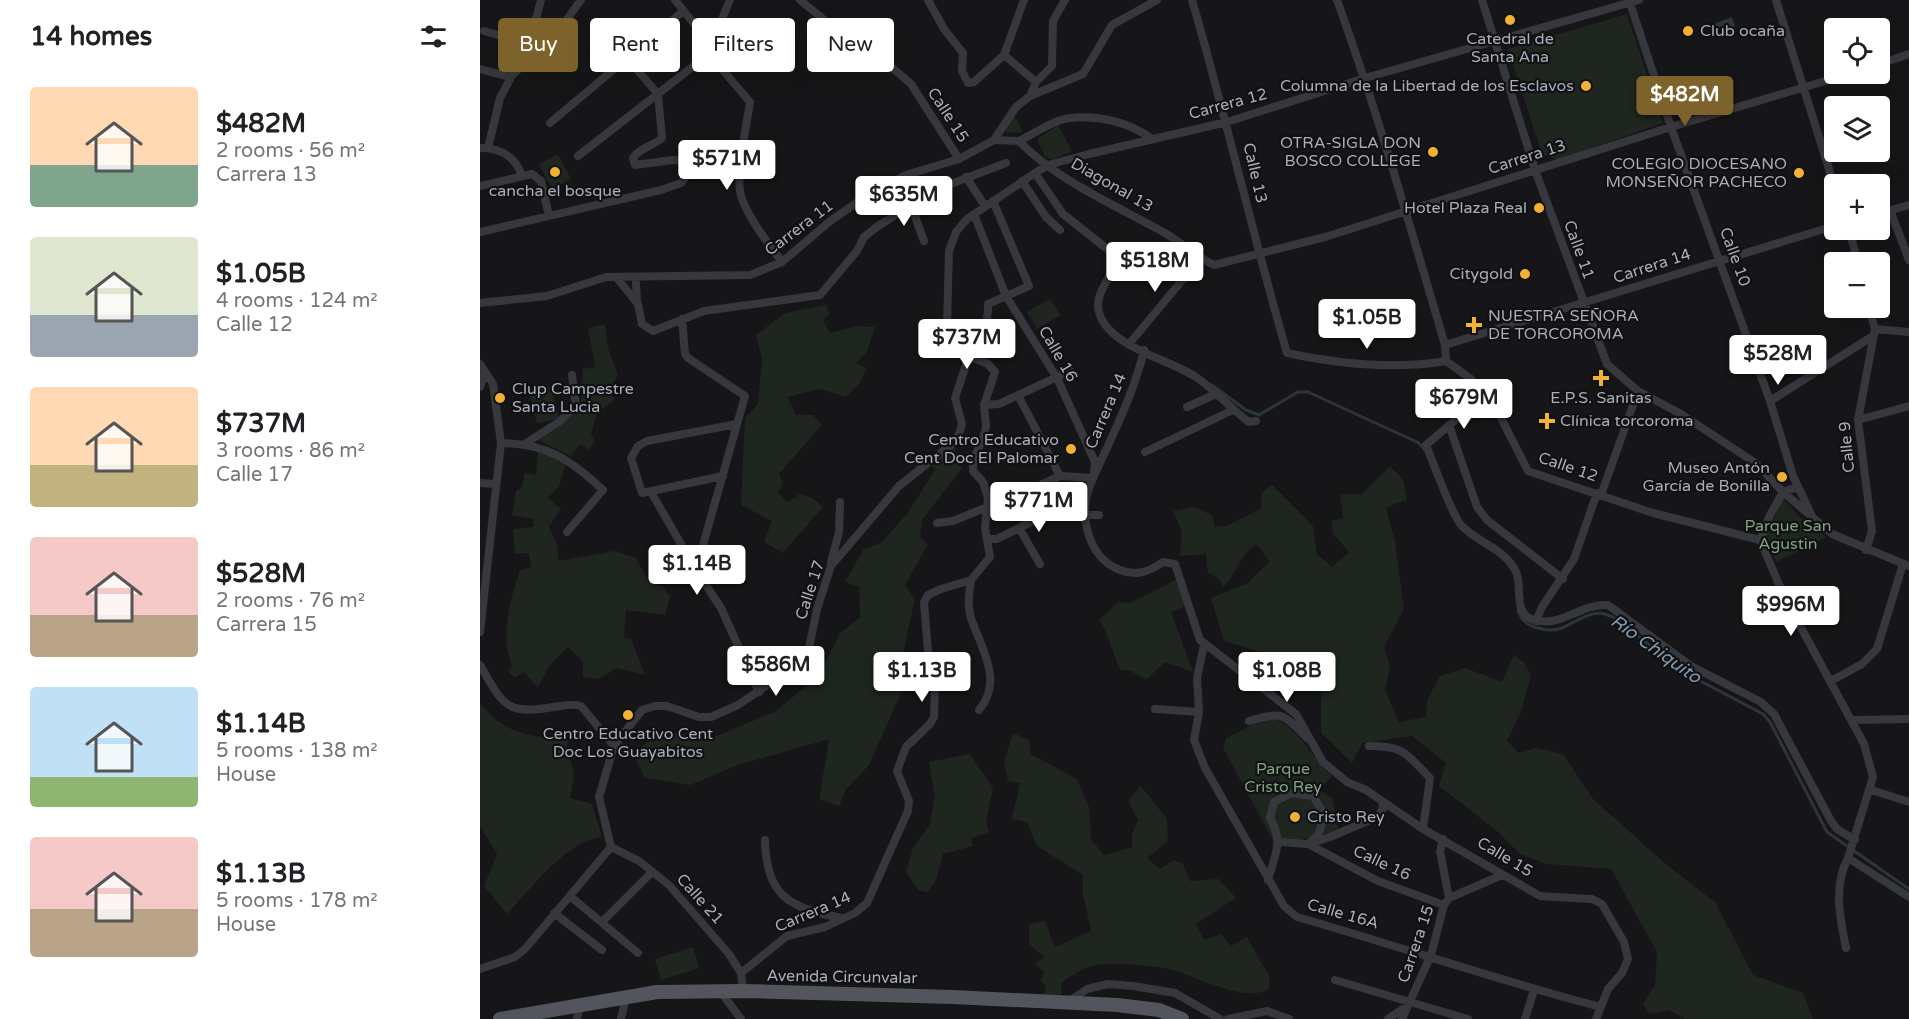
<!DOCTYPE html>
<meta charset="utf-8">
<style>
body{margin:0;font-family:"Varela Round",sans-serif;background:#f6f6f6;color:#202124;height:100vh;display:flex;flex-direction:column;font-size:22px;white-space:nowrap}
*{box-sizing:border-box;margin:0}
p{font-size:20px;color:#757577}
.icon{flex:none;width:33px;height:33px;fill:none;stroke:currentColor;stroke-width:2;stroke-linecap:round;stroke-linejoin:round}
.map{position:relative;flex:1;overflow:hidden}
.details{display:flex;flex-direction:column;background:#fff;width:480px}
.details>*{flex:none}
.hud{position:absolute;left:18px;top:18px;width:570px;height:54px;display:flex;gap:12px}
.controls{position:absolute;left:1344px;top:18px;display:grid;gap:12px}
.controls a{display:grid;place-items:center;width:66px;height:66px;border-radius:6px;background:#fff;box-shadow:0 6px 24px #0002;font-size:30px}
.price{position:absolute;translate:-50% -51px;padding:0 14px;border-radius:6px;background:#fff;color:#222;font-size:20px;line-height:39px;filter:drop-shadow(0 2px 3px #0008)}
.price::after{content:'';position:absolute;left:50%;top:36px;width:18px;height:14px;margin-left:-9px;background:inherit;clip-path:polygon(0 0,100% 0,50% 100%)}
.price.current{background:#7e622b;color:#fff}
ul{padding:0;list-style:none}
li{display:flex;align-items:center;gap:18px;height:150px;padding:0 30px}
li span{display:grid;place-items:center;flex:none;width:168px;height:120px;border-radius:6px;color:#555}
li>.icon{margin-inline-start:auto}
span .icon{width:72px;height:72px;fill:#fffc;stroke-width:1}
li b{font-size:26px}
h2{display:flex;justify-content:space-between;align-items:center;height:72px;padding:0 30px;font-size:26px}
.tag{padding:0 21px;border-radius:6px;background:#fff;box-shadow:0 6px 24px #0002;font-size:21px;line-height:54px}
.tag.current{background:#7e622b;color:#fff}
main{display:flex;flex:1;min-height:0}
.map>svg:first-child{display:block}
.green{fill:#1e261f}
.water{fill:#2c353c}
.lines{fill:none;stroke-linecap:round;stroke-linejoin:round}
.stream{stroke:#2c353c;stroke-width:3}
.minor{stroke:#37383d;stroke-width:8}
.primary{stroke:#53555c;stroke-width:14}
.poi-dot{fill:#f2b134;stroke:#111113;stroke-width:2}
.labels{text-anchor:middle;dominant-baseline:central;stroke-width:4.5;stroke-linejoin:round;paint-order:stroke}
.poi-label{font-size:16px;fill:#a8adb8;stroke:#111113;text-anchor:end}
.street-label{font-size:16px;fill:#a8adb8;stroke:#111113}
.park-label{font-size:16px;fill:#7fa381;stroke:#111113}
.water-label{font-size:18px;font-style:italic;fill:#7f9bb3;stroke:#111113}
</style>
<main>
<section class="details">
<h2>14 homes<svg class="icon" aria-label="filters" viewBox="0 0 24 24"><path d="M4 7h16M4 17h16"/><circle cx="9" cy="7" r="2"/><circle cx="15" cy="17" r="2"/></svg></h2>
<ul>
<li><span style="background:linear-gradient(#ffd9b3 65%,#7fa58c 0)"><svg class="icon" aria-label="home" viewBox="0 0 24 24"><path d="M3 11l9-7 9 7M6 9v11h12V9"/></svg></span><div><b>$482M</b><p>2 rooms · 56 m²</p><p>Carrera 13</p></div></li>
<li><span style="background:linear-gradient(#dfe7d0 65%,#9aa5b1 0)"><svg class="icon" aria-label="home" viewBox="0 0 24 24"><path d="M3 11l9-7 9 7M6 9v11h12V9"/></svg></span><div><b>$1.05B</b><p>4 rooms · 124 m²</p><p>Calle 12</p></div></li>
<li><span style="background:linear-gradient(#ffd9b3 65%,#c2b280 0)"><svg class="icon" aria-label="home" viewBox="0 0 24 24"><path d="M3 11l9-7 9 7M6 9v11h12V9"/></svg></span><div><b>$737M</b><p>3 rooms · 86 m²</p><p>Calle 17</p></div></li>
<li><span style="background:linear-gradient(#f6c9c9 65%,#b9a48a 0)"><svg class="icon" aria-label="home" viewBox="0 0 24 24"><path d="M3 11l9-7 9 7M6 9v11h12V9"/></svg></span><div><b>$528M</b><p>2 rooms · 76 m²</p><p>Carrera 15</p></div></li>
<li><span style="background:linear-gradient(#bfe0f5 75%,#8fb573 0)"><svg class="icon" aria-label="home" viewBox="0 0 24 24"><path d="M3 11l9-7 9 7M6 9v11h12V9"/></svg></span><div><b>$1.14B</b><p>5 rooms · 138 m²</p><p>House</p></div></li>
<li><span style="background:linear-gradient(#f6c9c9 60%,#b9a48a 0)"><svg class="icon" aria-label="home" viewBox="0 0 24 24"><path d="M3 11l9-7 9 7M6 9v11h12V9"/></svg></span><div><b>$1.13B</b><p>5 rooms · 178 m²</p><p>House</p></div></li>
</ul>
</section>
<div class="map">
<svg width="1429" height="1019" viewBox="0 0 1429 1019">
<rect width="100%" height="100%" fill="#161618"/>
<path class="green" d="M1147,14L1183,123L1077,160L1062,154L1028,49Z
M535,117L543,132L527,133L525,127Z
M578,125L592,151L573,159L565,157L557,139Z
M78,154L91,179L72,189L59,164Z
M570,299L581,315L557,329L547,312Z
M346,305L349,314L343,320L350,333L376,326L395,327L387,352L376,363L387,368L379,384L366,397L340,389L308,397L316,415H333L342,425L299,474L303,483L298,493L308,502L320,494L332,498L343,507L303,553L284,542L292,521L261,505L265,418L278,404L282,359L276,335L305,313Z
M125,324L128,348L138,375L129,391L135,399L117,413L111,434L115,441L109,450L100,444L91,456L58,440L80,426L101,404L103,369L115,367L108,328Z
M71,386L79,418L57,424L49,392Z
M473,446L476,450L473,461L482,468L442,520L440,537L448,544L425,585L435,599L424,649L425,684L389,765L365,791L359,806L339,799L349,739L258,765L210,785L165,778L153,754L183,729L227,740L294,712L338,677L360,633L380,617L379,587L365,582L383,550L402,542L429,511L455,470L449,463Z
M58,449L86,463L79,486L68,498L81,509L69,527L77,544L79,561L135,551L156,558L169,582L183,586L190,596L185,615L146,610L144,638L151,639L165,675L137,668L118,679L103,677V662L88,647L69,666L58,687L44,672L35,678L28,672L32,666C20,635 30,600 40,570L52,567L48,553L35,554L33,529L53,527L54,519L32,515L36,490L41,489L45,473L56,475Z
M910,466L923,479L927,500L906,507L915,542L924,609L904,647L910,667L905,690L919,722L946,717L947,700L960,676L985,668L1022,682L1034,655L1045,664L1051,676L1041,712L1027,741L1039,753L1056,748L1083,754L1113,799L1188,866L1235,902L1273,975L1323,993L1333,1019H1205L1189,1010L1169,1014L1163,1004L1175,986L1177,952L1131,869L1067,864L1040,854L1017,831L959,786L966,763L932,736L882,743L872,763L841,733V692L804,659L744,641L731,598L766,584L789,562L781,549L775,545C759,555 757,574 743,587L739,579L728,573L726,554L700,556L702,532L693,511L714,507L732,515L735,527L746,526L782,508L781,494L792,484L833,526L837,554L852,567L869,552L853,534L851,521L863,518L860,494H882Z
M1303,499L1325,522L1347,537L1296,562L1286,535Z
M696,580L705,606L691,612L713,672L685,662L666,680L651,671L640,670L625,630L619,620L638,602L650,603Z
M0,704C27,735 49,737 88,738L87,745L94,774L90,798L112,804L122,837C87,840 50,890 27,914L4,886L17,854L0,826Z
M795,719C819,729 833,759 852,776L841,788L842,792L852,798L858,829C837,839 816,840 793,840L743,748L746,738L780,721Z
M533,733L549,740L551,754L597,779L609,807L611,839L624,855L652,847V834L658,820L648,801L661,786L687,819L688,841L667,858L680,869L694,860L703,864L710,881L739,879L756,898L716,924L724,940L741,934L751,946L767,937L789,976V989C762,1005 711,972 683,968C661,965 627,960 605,968C597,971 589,978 581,983V995H564L566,987L561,981L564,972L555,964L564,957L549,944V924L565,921L575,947L611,931L603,894V875L557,846L547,822L532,819L540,783L528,781L524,762Z
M490,754L513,788L506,822L509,832L491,839L493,846L463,854L456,880L448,892L438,890L426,872L433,848L450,824L455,796L449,762Z
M213,947L219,968L181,980L175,959Z"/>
<path class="water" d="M1252,17L1255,26L1232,35L1228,26Z"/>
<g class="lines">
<path class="stream" d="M732,385L766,410L779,415L818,392H828L939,443L944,449
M1038,611C1042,621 1047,625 1058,628C1086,637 1095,614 1120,613C1124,613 1129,616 1133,617L1207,674L1283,714L1290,722L1347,832L1429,889"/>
<path class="minor" d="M195,0L231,45L229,54
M320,0L376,46L415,70L431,84L479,159
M448,0L464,29L483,53L482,71L488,83L494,82L524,55L544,0
M712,0C746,117 773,236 807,353C859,364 914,370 966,361
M857,0C898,114 931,229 965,345L966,361L991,379L1018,412L1048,471L1173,513L1280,540
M1002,0L1055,170L1127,364L1158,391L1201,414L1277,464L1303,492L1352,534L1429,566
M1149,0L1191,127L1290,401L1313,476L1331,514
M1296,0L1354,185
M4,31L49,44
M231,45L250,0
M229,54L270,102C267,124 254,180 262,199C271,222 288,243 302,262
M524,55L556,82
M147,58L178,94L182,138C173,146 159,148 153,158L155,165L193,160L261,164
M1400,64L1429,54
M0,69L30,77L74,37L101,0
M550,96L603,74L632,25L677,0
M70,123L202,12
M514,140L539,141C576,180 637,206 683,232C701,242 715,256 734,265L845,237L1191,127L1369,74
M539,141C554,134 574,119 591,118C619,115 649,122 672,139
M0,148C21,148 35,156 42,176
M8,148L20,98L49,44L61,0
M98,156L229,54
M555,173L583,214L631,252C642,272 612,290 619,312C628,347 689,359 716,377C735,390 750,408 769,422L776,421
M486,177L505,206
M542,181L566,217L580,230
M0,186L52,174L61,181L69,216
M430,203L444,241
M1410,210L1429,260
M1400,213L1429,205
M494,214L526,296L577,378L615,462L614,472
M1369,230L1378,262
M0,232L181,190L201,183L218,160
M136,277L158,304L162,324L173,331L224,311L340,295L377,251L384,237L398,226L455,190L526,163
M156,283L157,300
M0,303L67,296L126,277L270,275L302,262L349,222L386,196L426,175L479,159L514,140L536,107L550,96L556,82L572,66L573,21L585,0
M202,319L205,354L208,358L265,396L216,570
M1395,329L1429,332
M649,344L720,259
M965,345L1354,226
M481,346C499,333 509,329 508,304L549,286L513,201
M664,350C656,385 641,417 626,450C619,466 608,484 606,501C602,528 613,560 640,570C656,577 670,571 683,562L695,564L720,640L816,714L843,762L867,782L886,790L943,829L1060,896L1112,899L1122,904L1144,942L1148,959L1142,973L1128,989L1116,1019
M0,364L13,384L21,443L0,632
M0,387L5,372
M538,395L580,476
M1005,395L946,445C953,462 971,513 981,525C997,543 1025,548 1036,572C1043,586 1032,614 1054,620C1081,628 1101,603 1128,605L1211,666L1281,702L1294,714L1351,821L1357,829L1375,840
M1290,401L1393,336
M504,405L519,404L590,371
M707,407L736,394
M1378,420L1429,406
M969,425L997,507L1007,520L1083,579
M21,443C66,443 91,460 123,490L87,532
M46,443L79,422L96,405L92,375
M665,452L753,410
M243,476L162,493L151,458L158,446L167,441L257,424
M0,483L15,484
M171,492L216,570L241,608L279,692
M1121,495L1158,391
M605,515H619
M457,523L473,521L507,507H513L580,476L613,478
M539,528L560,564
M507,539H517L577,509L606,498
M1280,540L1304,596L1384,744L1393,777L1368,858L1429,897
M1280,540L1290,515L1303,492L1317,487
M1386,550L1392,531L1378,420L1395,329L1389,308
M351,562L359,532L360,502
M491,580C489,593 487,605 491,618C501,648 524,681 499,710
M1056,621L1062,607L1094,559L1117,493
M724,645L717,678L719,712L714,740L725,768L804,906L817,917C919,946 1019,981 1121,1007
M0,665C22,703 25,716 73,707C82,706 91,703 101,706L134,746
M1351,681L1382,664L1397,649L1423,564
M675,709L719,712
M1373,720L1429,719
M769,721C805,711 801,713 827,738
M889,746C925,746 925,753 950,778L943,829
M1391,790L1429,802
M963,839L960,851L969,898
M285,840C286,897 310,908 362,918
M799,842L828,844L850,837L897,817L903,809L902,801
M828,844L898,881L964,905
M131,847L159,861L189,885L249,954L261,973L263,991
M788,880C795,854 804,842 790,818L794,802L812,793L833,796L845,816L838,835L828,844
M90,896L158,953
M74,913L122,950
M123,921L172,872
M1366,948C1360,919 1353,886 1368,858
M0,969L35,957L45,949L131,847L119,797L134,746L162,710L175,706H187L219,717H231L258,705L320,663L329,648L337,609L351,566L419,486L472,444L479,434L482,424L475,398L489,356
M261,973L307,936L345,927L375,913L387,903L428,811L429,801L417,771L426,747L450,724L454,717L455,682L448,652L444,602L448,595L461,589L491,580L510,557L505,528L508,498L503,482L493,471V460L503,439L506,427L504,405L515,372L508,364L489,356L473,337L467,325L469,251L476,232L487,219L555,173L568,165L609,154L747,122L885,78L1159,0
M855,980L988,1019
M240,991L261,1019
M588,1002L607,989L628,984L653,986L695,993L740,1019
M97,1019L100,1005
M141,1019L146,997
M748,1019L787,1011L809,1019
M908,1019L927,1006
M922,1019L951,955L964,905L969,898L1022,875
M1045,1019L1054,990"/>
<path class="primary" d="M20,1019L177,992L263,991L473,997L637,1005L679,1010L702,1019"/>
</g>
<g class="poi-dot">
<circle cx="1030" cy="20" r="6"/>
<circle cx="1208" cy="31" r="6"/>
<circle cx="1106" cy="86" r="6"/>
<circle cx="953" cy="152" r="6"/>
<circle cx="75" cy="172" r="6"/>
<circle cx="1319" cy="173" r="6"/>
<circle cx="1059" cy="208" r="6"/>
<circle cx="1045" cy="274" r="6"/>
<path d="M991 316h6v6h6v6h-6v6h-6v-6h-6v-6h6z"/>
<path d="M1118 369h6v6h6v6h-6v6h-6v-6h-6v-6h6z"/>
<circle cx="20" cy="398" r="6"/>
<path d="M1064 412h6v6h6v6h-6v6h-6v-6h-6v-6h6z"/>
<circle cx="591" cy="449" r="6"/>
<circle cx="1302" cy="477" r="6"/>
<circle cx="148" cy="715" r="6"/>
<circle cx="815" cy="817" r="6"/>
</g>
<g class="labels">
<g class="poi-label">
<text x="1220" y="31" text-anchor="start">Club ocaña</text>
<text x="1030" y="39" text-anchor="middle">Catedral de<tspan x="1030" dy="18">Santa Ana</tspan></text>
<text x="1094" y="86">Columna de la Libertad de los Esclavos</text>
<text x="941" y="143">OTRA-SIGLA DON<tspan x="941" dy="18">BOSCO COLLEGE</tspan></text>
<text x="1307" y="164">COLEGIO DIOCESANO<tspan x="1307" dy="18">MONSEÑOR PACHECO</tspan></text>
<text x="75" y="191" text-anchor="middle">cancha el bosque</text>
<text x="1047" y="208">Hotel Plaza Real</text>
<text x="1033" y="274">Citygold</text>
<text x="1008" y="316" text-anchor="start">NUESTRA SEÑORA<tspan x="1008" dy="18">DE TORCOROMA</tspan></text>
<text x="32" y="389" text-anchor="start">Clup Campestre<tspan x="32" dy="18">Santa Lucia</tspan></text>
<text x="1121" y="398" text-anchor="middle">E.P.S. Sanitas</text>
<text x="1080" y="421" text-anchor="start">Clínica torcoroma</text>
<text x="579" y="440">Centro Educativo<tspan x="579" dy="18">Cent Doc El Palomar</tspan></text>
<text x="1290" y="468">Museo Antón<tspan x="1290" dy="18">García de Bonilla</tspan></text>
<text x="148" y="734" text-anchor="middle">Centro Educativo Cent<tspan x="148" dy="18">Doc Los Guayabitos</tspan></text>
<text x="827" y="817" text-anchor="start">Cristo Rey</text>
</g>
<g class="street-label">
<text transform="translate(748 104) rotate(-15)">Carrera 12</text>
<text transform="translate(468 115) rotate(57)">Calle 15</text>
<text transform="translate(1047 157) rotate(-18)">Carrera 13</text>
<text transform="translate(775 173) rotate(77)">Calle 13</text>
<text transform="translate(632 185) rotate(30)">Diagonal 13</text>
<text transform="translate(319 228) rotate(-37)">Carrera 11</text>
<text transform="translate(1099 250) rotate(70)">Calle 11</text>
<text transform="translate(1255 257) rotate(70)">Calle 10</text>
<text transform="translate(1172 266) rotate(-18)">Carrera 14</text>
<text transform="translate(578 354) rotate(60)">Calle 16</text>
<text transform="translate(626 411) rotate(-67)">Carrera 14</text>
<text transform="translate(1367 447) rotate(-95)">Calle 9</text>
<text transform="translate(1088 467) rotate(19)">Calle 12</text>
<text transform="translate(330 590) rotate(-72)">Calle 17</text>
<text transform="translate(1025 857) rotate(31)">Calle 15</text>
<text transform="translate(902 863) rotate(25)">Calle 16</text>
<text transform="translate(220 899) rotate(48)">Calle 21</text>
<text transform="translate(333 912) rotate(-23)">Carrera 14</text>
<text transform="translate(863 914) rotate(16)">Calle 16A</text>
<text transform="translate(936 944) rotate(-71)">Carrera 15</text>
<text transform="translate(362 977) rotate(1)">Avenida Circunvalar</text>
</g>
<g class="park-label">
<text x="1308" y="526">Parque San<tspan x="1308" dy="18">Agustin</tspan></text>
<text x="803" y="769">Parque<tspan x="803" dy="18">Cristo Rey</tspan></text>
</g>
<g class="water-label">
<text transform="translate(1176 649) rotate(35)">Río Chiquito</text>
</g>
</g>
</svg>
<div class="controls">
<a><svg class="icon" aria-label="locate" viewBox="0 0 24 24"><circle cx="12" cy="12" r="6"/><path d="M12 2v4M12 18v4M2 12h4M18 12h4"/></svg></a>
<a><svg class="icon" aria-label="layers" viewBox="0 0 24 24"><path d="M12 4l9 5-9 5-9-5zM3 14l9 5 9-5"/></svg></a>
<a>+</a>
<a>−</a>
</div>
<b class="price current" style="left:1205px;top:127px">$482M</b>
<b class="price" style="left:247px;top:191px">$571M</b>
<b class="price" style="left:424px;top:227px">$635M</b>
<b class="price" style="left:675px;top:293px">$518M</b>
<b class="price" style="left:887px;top:350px">$1.05B</b>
<b class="price" style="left:487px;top:370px">$737M</b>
<b class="price" style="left:1298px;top:386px">$528M</b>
<b class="price" style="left:984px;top:430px">$679M</b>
<b class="price" style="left:559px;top:533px">$771M</b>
<b class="price" style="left:217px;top:596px">$1.14B</b>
<b class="price" style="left:1311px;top:637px">$996M</b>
<b class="price" style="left:296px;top:697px">$586M</b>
<b class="price" style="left:442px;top:703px">$1.13B</b>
<b class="price" style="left:807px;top:703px">$1.08B</b>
<div class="hud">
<a class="tag current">Buy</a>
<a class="tag">Rent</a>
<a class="tag">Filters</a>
<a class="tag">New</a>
</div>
</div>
</main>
